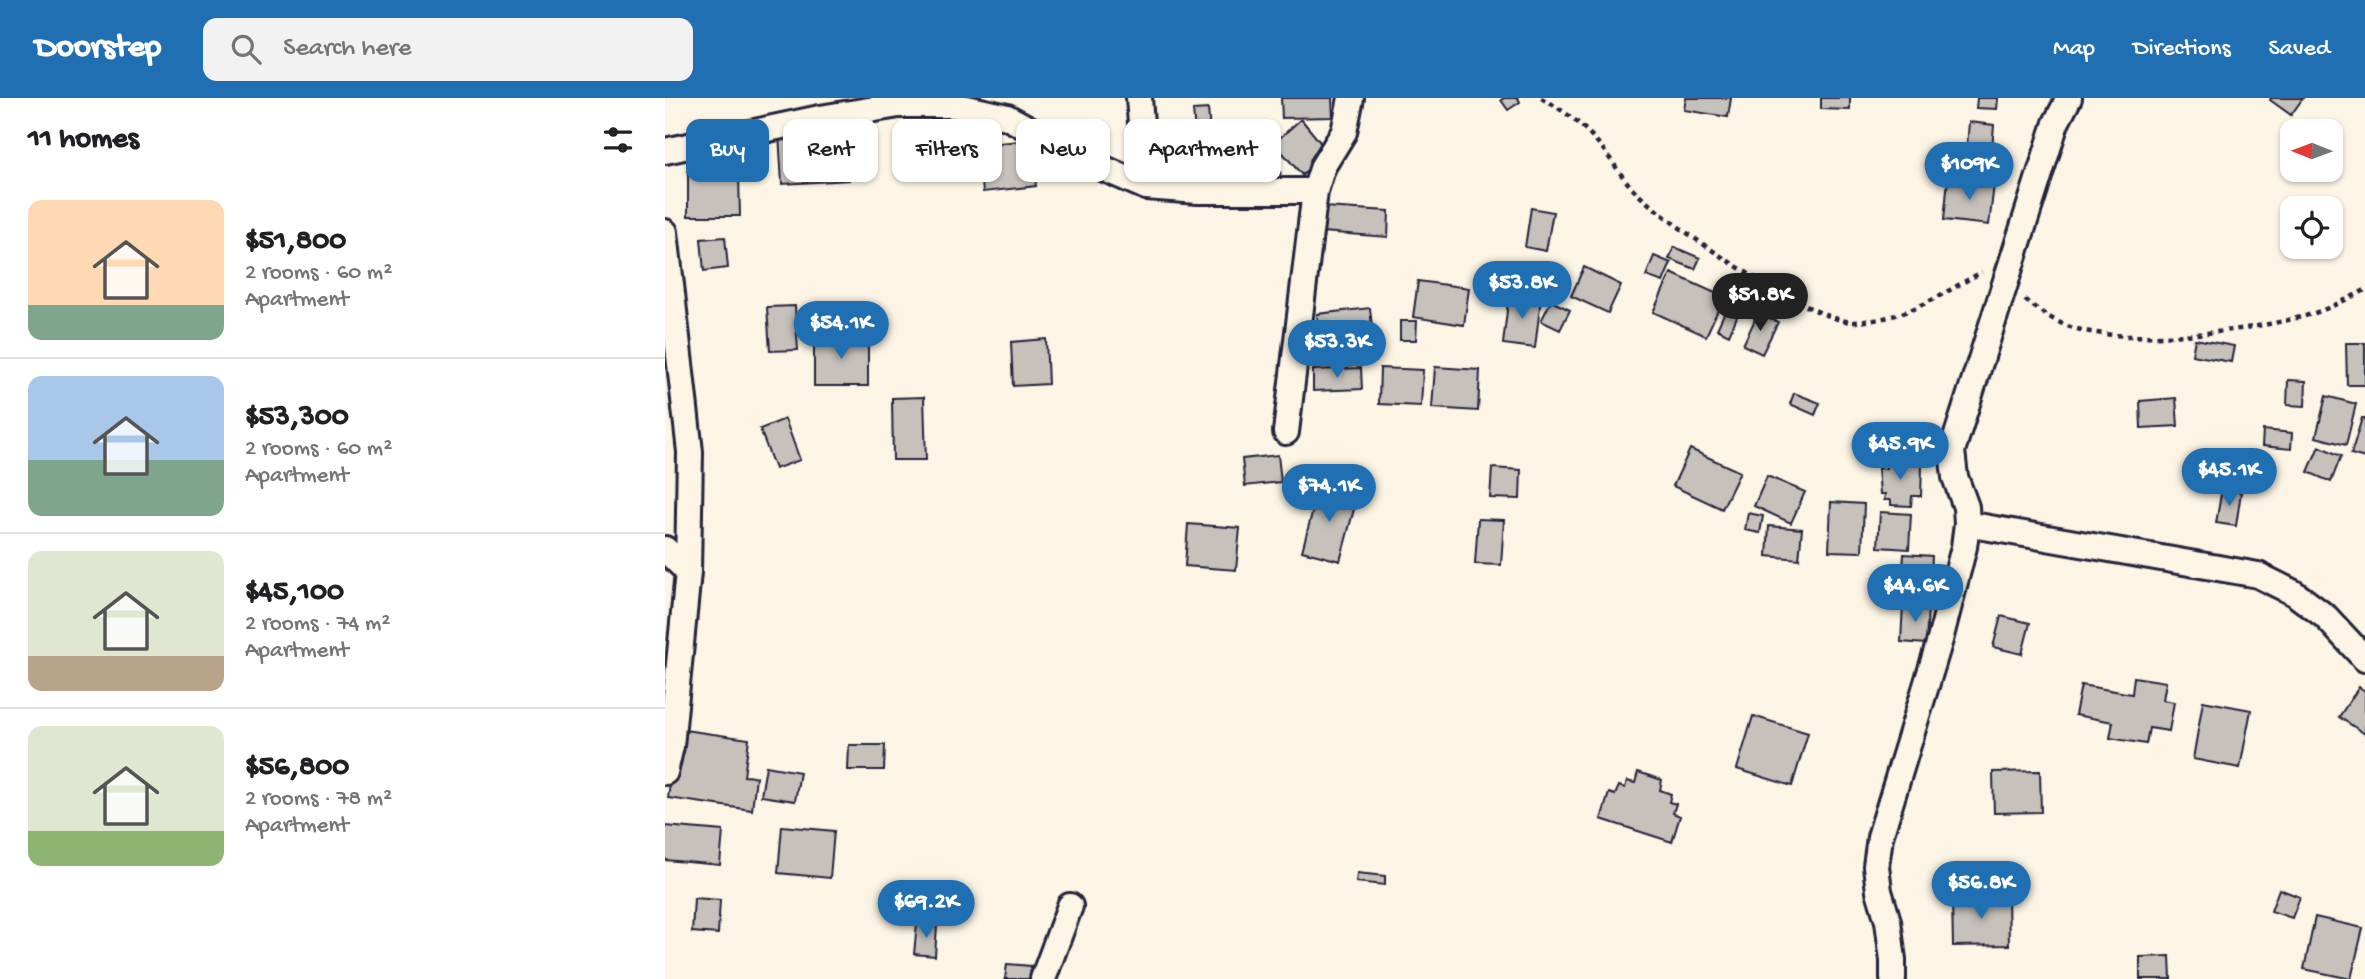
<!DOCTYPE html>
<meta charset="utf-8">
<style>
body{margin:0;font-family:"Gochi Hand",sans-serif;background:#f2f2f2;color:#202124;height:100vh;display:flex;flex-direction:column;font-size:26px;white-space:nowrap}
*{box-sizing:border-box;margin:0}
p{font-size:23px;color:#757577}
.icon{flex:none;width:38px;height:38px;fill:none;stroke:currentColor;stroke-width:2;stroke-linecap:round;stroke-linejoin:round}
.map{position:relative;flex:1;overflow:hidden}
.details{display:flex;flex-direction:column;background:#fff;width:665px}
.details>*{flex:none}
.top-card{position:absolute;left:21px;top:21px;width:665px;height:63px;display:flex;gap:14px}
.needle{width:46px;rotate:271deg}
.tools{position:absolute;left:1615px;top:21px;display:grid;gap:14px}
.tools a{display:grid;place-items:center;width:63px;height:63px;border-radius:14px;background:#fff;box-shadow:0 2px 5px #0004;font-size:35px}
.price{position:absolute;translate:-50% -60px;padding:0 16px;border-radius:24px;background:#1f6fb2;color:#fff;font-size:23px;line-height:46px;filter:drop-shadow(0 2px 4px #0008)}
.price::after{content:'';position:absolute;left:50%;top:42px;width:21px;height:16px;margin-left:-10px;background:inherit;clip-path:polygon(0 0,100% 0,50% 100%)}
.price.on{background:#222;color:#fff}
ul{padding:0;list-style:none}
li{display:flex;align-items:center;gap:21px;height:175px;padding:0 28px}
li+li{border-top:2px solid #e0e0e0}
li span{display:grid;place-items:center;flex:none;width:196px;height:140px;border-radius:14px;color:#555}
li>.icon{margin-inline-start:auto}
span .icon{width:84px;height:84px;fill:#fffc;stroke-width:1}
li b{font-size:30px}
h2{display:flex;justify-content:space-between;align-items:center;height:84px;padding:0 28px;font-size:30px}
.tag{padding:0 24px;border-radius:14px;background:#fff;box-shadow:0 2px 5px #0004;font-size:24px;line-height:63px}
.tag.on{background:#1f6fb2;color:#fff}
header{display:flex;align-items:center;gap:42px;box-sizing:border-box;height:98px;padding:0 35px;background:#1f6fb2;color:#fff}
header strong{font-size:33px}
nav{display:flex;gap:38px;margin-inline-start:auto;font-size:24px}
.search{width:490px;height:63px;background:#f2f2f2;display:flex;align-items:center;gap:18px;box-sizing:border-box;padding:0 24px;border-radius:14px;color:#757577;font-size:26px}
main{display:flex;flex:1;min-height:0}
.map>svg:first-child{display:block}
.building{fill:#c6c1bb;stroke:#22223b;stroke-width:2}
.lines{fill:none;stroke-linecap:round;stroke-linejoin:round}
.street-casing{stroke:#22223b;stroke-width:30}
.path{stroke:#22223b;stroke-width:4.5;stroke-dasharray:5 5;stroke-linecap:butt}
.street{stroke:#fcf5e5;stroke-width:24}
</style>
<header>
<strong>Doorstep</strong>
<div class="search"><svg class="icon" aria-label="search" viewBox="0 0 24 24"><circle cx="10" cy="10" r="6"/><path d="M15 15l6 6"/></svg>Search here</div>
<nav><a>Map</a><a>Directions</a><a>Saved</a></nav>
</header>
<main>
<section class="details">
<h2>11 homes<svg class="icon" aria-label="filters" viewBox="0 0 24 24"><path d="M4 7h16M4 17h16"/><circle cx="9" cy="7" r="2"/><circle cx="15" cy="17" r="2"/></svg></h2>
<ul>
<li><span style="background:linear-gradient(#ffd9b3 75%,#7fa58c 0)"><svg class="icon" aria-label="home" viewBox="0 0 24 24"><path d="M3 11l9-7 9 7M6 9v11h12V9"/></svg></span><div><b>$51,800</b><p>2 rooms · 60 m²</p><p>Apartment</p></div></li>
<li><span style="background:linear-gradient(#a9c7e8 60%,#7fa58c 0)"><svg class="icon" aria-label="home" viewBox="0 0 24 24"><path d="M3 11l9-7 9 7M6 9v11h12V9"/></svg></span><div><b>$53,300</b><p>2 rooms · 60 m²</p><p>Apartment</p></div></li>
<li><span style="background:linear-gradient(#dfe7d0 75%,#b9a48a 0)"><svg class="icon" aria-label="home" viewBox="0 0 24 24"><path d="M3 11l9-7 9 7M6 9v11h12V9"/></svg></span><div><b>$45,100</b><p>2 rooms · 74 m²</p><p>Apartment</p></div></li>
<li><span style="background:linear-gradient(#dfe7d0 75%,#8fb573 0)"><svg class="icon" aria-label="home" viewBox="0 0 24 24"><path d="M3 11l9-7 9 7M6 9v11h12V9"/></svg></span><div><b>$56,800</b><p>2 rooms · 78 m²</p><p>Apartment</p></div></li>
</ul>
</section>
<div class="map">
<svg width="1700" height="881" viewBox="0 0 1700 881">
<rect width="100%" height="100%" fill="#fcf5e5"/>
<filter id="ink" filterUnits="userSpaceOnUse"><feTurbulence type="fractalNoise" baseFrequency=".0143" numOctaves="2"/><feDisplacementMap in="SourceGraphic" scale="14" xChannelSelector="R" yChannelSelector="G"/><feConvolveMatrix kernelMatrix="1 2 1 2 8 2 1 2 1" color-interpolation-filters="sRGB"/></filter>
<g filter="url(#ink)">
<path class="building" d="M616,0H667L668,19L617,20Z
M839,0H853L855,4L843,12L836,2Z
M1021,0H1066L1063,19L1019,12Z
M1156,0H1185V12L1156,11Z
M1312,0H1333L1332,11L1311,10Z
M1606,0H1638L1626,17L1605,2Z
M543,11L547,57L532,58L528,12Z
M636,21L663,54L637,77L609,45Z
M1304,24L1329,27L1327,51L1302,49Z
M181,31L184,82L117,86L114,35Z
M366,42L371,88L318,94L313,47Z
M84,52V77H74L75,118H23V53Z
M613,54L616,81L576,85L573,59Z
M1283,81L1329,87L1324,127L1279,122Z
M659,109L724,113L723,139L657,134Z
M866,110L888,114L881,153L860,149Z
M60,139L63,170L39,173L36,141Z
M1009,149L1035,160L1030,171L1004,161Z
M989,158L1006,165L998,184L981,178Z
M919,169L956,187L943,215L906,198Z
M1006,175L1059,199L1041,238L988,214Z
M753,183L804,190L799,227L748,219Z
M844,196L876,200L870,250L838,246Z
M1066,200L1078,205L1064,237L1052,231Z
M886,203L905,212L895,232L876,223Z
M130,208L133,252L105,253L102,209Z
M705,210L709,248L656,254L652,216Z
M1093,215L1113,224L1097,256L1078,247Z
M735,223H752L751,242H735Z
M149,238H203V288H149Z
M381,241L383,286L348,288L346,244Z
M1530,241L1569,248L1566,264L1527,257Z
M1681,245H1700V287H1682Z
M770,269L815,272L813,313L767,310Z
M696,270L697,291L648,293V272Z
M715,270L758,272L756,308L714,306Z
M1623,282L1641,283L1640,308L1622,307Z
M1129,295L1155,305L1150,317L1125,306Z
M1661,298L1691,306L1681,347L1651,339Z
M259,299L261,362H228L227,300Z
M1511,300L1513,328L1476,330L1475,303Z
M1697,320H1700V360L1686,356Z
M120,321L135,362L110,371L95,331Z
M1598,332L1627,335L1626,351L1597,348Z
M1654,348L1676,358L1666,384L1643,374Z
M1025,351L1075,374L1057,411L1008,388Z
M613,357L616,384L580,388L577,361Z
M1221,361L1245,362V367H1257L1256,398H1247L1246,408L1226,407V402H1219L1220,396H1215L1213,370L1221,371Z
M827,370L856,372L855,401L825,400Z
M1102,378L1140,394L1126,425L1089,408Z
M654,389L692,400L675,463L637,453Z
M1557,391L1576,394L1571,428L1551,425Z
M1166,404L1199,406L1197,454L1164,453Z
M1215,414L1246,416L1244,451L1213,449Z
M1083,415L1098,418L1095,435L1080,432Z
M813,421L839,422L836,467L810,466Z
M523,426L575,430L571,472L520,468Z
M1104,428L1137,431L1134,461L1102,458Z
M1239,456L1267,458L1265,492L1237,490Z
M1238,506L1263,508L1261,546L1236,544Z
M1336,518L1365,525L1357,556L1328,549Z
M1469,579L1501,584L1498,602L1509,604L1504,633L1484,630L1481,646L1445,640L1448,624L1410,617L1416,587L1467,596Z
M1694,589L1700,593V636L1674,619Z
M1538,603L1586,612L1575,670L1528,661Z
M1088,618L1143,635L1127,688L1072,671Z
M12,631L84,641L79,678L91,679L87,712L3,700Z
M184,647H220L219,672H183Z
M101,668L135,674L130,703L96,698Z
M1375,673L1376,714L1329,715L1328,674Z
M973,674L997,682L995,692L1006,696L1004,704L1011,706L1008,715L1015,718L1007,744L936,721L944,695L950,697L954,688L960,690L962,683L970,685Z
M0,728L58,733L55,767L0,762Z
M117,728L169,733L165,780L113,775Z
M692,775L720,778V787L691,784Z
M1614,791L1635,799L1627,820L1606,813Z
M1343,798L1344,847L1288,848L1287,800Z
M29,800L55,802L53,836L27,834Z
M1650,819L1698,830L1686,881L1639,871Z
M252,825L272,827L270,858L249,856Z
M1505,858L1506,881H1475V859Z
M342,866L366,868L365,881H340Z"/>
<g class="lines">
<defs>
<path id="street" d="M474,0L481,89
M0,53L155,20L234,7H288L342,19L435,69L481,89L533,93H650
M0,134L25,354L23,474L6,648L0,674
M621,334L650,93L658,68L679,34L686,0
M1302,426L1593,477L1629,495L1661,519L1700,561
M0,451L23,474
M378,881L405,808
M1228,881V862L1223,823L1214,793L1211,768L1215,739L1275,542L1299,449L1302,426L1301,409L1290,379L1287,353L1391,25L1404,0"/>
</defs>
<use href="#street" class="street-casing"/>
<path class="path" d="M876,0C900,13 920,28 937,50C949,65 959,83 973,96C1004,127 1150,226 1190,224C1244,221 1272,198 1317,174
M1360,202C1376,214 1392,226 1412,231C1471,247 1576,234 1636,219C1658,214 1680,202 1700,192"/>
<use href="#street" class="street"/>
</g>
</g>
</svg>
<div class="tools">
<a><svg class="needle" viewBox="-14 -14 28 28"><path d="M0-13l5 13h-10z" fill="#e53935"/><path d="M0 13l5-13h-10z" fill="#757577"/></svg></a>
<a><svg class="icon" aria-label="locate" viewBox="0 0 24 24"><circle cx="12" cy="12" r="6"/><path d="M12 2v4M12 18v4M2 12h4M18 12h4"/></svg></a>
</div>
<b class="price" style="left:1304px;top:104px">$109K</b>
<b class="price" style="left:857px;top:223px">$53.8K</b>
<b class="price on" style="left:1095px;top:235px">$51.8K</b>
<b class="price" style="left:176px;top:263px">$54.1K</b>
<b class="price" style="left:672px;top:282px">$53.3K</b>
<b class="price" style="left:1235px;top:384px">$45.9K</b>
<b class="price" style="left:1564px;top:410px">$45.1K</b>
<b class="price" style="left:664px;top:426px">$74.1K</b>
<b class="price" style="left:1250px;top:526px">$44.6K</b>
<b class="price" style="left:1316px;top:823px">$56.8K</b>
<b class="price" style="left:261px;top:842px">$69.2K</b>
<div class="top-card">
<a class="tag on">Buy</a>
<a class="tag">Rent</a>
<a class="tag">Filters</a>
<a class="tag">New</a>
<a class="tag">Apartment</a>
</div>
</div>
</main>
